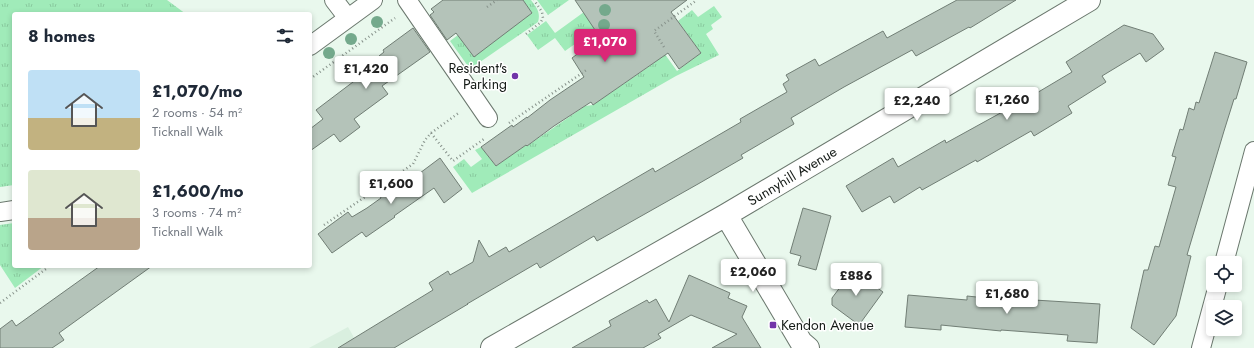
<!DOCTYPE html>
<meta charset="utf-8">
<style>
body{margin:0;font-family:Jost,sans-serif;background:#f2f2f3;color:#1f2937;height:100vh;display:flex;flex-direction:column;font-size:15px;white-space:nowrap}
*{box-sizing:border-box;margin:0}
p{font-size:13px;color:#747a83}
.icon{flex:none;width:22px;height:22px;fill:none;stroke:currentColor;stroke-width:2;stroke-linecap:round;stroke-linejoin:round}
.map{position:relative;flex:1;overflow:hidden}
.drawer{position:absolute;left:12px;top:12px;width:300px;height:256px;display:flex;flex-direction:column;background:#fff;border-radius:4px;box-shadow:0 2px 6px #0003}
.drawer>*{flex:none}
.buttons{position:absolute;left:1206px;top:256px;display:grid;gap:8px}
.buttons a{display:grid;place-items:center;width:36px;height:36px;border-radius:4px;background:#fff;box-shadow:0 2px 6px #0003;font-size:20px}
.price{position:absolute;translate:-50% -34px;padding:0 9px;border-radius:4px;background:#fff;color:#222;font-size:13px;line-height:26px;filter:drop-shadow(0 1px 2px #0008)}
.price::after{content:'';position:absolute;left:50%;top:24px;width:12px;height:9px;margin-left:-6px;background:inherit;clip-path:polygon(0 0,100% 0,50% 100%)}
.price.on{background:#db2777;color:#fff}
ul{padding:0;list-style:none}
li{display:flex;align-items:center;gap:12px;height:100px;padding:0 16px}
li span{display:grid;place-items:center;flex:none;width:112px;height:80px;border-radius:4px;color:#555}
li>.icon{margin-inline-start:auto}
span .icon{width:48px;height:48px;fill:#fffc;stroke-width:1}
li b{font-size:17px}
h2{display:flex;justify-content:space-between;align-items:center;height:48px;padding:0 16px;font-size:17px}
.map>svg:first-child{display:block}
.built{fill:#d9efdf}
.grass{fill:url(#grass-tufts)}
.building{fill:#b4c3b9;stroke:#717e75}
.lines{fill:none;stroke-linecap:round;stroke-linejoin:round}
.minor-casing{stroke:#6b786e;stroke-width:20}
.tertiary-casing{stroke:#6b786e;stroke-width:24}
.path{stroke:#87928b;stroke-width:2.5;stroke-dasharray:1 3;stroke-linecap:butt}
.minor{stroke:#fff;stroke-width:18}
.tertiary{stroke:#fff;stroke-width:22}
.tree{fill:#74a98c}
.poi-dot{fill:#7234a9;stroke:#fff;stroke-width:1.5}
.labels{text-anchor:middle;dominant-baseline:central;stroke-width:3;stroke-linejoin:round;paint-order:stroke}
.poi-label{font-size:14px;fill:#141a16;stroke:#fff;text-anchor:end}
.street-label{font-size:14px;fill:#141a16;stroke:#fff}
</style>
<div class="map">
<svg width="1254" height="348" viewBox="0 0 1254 348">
<defs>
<pattern id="grass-tufts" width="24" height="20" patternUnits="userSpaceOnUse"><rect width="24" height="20" fill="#a0ebb9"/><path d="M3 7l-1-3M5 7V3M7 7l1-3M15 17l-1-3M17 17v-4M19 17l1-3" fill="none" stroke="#89c99e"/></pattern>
</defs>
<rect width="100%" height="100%" fill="#e9f8ed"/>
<path class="built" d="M348,327L360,348H309Z"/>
<path class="grass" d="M0,0H167L186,14H14V185L0,187Z
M523,0H531C536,7 541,12 538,22L470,69L450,41L458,35L474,56L532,13Z
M537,0H569L548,15Z
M589,0L599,27L565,51L555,38L538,50L527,35L546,21L555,33L584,12L580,7Z
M714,6L722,17L711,25L713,29L706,34L719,55L676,76L472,193L453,167L464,159L471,167L482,159L475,150L481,147L496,166L526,145L527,146L585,106L593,105L654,63L651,35L677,71L701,53L678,21L692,10L698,17Z
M14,223V266H44L15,288L0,265V225Z"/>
<path class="building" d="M443,0H523L532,13L474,57L456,33L447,40L430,15L434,12L431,9Z
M575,0H687L671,12L701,53L679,69L668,53L593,105L591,102L554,126L527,146L526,145L496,166L481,147L512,125L513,127L527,117V118L550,100L584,77L572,58L580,52L575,44L595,30Z
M957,0H1016L970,28L969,27L916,56L912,50L844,87L791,118L794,124L741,155L743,158L698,184L597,241L594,236L540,268L537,263L467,304H468L394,348H338L433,290L429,283L448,271L450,275L473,262L479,240L489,257L506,247L509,252L653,168L655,172L741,122L740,119L787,92L783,84L789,80L786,75L815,59L819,66L883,31L887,38Z
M1124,25L1153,34L1164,49L1146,62L1140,53L1102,76L1106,82L1068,106L1072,113L1034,136L1031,131L977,162L976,160L922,190L920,187L894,203L890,196L862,212L846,186L893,158L898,167L945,140L946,143L1035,94L1072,72L1066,62Z
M413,28L430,52L382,86L388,94L354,119L360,127L340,142L334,134L310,151V129L323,119L316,110L382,60L379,56L384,52L383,50Z
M1215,52L1247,62L1236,99H1234L1224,131L1187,255L1191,256L1176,316L1154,345L1131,328L1144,270H1148L1155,246L1159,247L1176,187L1168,185L1176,157L1172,156L1180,129L1183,130L1189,108L1194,110L1196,102L1199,103Z
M440,158L462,189L444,203L434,188L394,216L395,217L366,237L362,232L332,253L318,234L348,212L352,217L367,208L381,198L380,196L409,175L412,179Z
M803,208L831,216L816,270L798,265L801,256L790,253Z
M100,266H152L59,333L64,340L52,348H0V329L12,320L16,326Z
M853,270L883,292L859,325L832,305V298Z
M689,275L730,293L728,298L747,306L742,317L761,348H712L737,334L691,315L658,334L661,338L643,348H572L611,326L609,321L647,300L649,303L656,299L669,322Z
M987,288L1035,292L1034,300L1100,304L1097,343L1067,341L1068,335L1001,330V331L941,325V330L905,327L908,295L967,300V296L986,298Z"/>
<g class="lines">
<defs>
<path id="minor" d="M334,0L347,17
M407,0L488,118
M310,46L373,0
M0,212L14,210
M1224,263L1254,151
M1201,348L1218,285"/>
<path id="tertiary" d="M726,215L801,342L808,348
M492,348L726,215L1089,0"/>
</defs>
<use href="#minor" class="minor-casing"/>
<use href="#tertiary" class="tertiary-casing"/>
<path class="path" d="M487,7L497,0
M526,34L541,22L543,18L542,12L534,0
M664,47L654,31L697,0
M310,79L395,18
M509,123L588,69
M431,133L453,161L484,139
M324,225L413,164L425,140L431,133L460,112
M0,303L50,266"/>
<use href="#minor" class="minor"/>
<use href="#tertiary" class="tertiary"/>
</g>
<g class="tree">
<circle cx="605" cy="10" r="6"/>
<circle cx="377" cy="22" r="6"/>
<circle cx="604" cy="25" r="6"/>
<circle cx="351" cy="39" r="6"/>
<circle cx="329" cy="53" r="6"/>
</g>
<g class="poi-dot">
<circle cx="515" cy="76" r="4"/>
<rect x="769" y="321" width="8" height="8" rx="2"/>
</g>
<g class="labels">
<g class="poi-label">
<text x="507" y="68">Resident's<tspan x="507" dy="16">Parking</tspan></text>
<text x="781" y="325" text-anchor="start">Kendon Avenue</text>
</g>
<g class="street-label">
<text transform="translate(792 176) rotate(-31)">Sunnyhill Avenue</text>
</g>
</g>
</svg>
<div class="buttons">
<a><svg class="icon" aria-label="locate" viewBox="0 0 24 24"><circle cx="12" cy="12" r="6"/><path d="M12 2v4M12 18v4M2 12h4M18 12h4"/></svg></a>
<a><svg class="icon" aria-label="layers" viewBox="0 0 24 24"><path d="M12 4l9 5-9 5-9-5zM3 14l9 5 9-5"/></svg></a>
</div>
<b class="price on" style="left:605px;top:63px">£1,070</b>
<b class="price" style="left:366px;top:90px">£1,420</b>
<b class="price" style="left:1007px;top:121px">£1,260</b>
<b class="price" style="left:917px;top:122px">£2,240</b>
<b class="price" style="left:391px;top:205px">£1,600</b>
<b class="price" style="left:753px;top:293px">£2,060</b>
<b class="price" style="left:856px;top:297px">£886</b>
<b class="price" style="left:1007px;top:315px">£1,680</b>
<section class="drawer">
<h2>8 homes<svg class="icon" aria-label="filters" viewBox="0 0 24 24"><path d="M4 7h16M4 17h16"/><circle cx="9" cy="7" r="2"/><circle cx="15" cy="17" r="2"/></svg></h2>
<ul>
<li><span style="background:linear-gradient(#bfe0f5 60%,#c2b280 0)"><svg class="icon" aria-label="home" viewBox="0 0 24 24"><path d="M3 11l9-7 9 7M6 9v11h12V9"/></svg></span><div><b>£1,070/mo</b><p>2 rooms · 54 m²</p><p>Ticknall Walk</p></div></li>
<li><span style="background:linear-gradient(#dfe7d0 60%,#b9a48a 0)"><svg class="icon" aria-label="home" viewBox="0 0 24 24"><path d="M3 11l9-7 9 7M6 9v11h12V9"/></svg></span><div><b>£1,600/mo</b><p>3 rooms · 74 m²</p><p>Ticknall Walk</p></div></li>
</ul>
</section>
</div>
